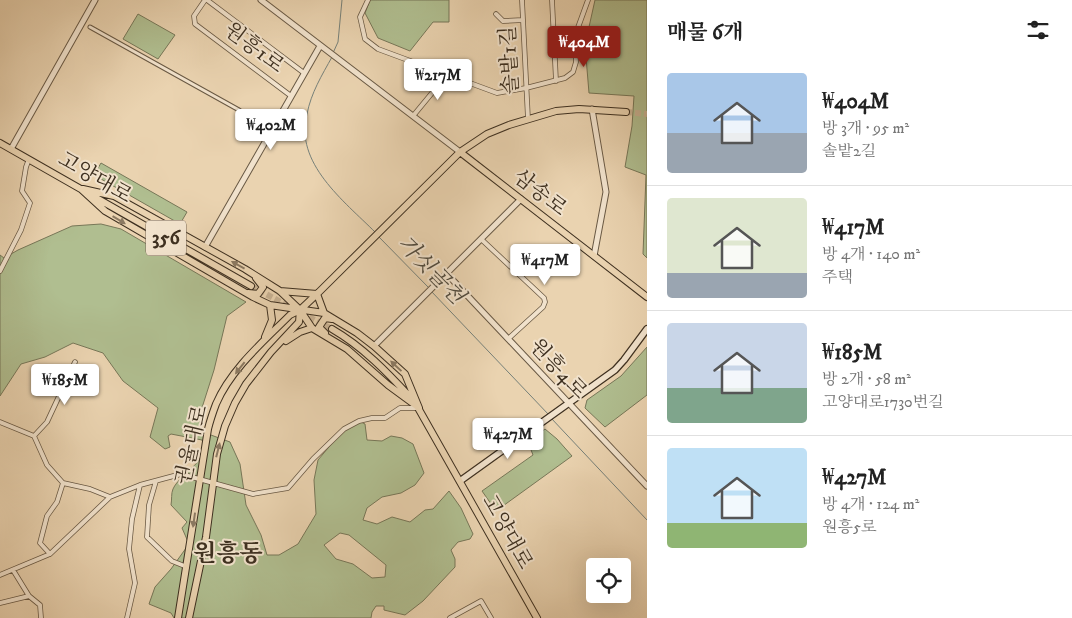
<!DOCTYPE html>
<html lang="ko">
<meta charset="utf-8">
<style>
body{margin:0;font-family:"IM FELL DW Pica","Noto Serif KR",serif;background:#f6f6f6;color:#222;height:100vh;display:flex;flex-direction:column;font-size:19px;white-space:nowrap}
*{box-sizing:border-box;margin:0}
p{font-size:16px;color:#767676}
.icon{flex:none;width:28px;height:28px;fill:none;stroke:currentColor;stroke-width:2;stroke-linecap:round;stroke-linejoin:round}
.map{position:relative;flex:1;overflow:hidden}
.details{display:flex;flex-direction:column;background:#fff;width:425px}
.details>*{flex:none}
.controls{position:absolute;left:586px;top:558px;display:grid;gap:10px}
.controls a{display:grid;place-items:center;width:45px;height:45px;border-radius:5px;background:#fff;box-shadow:0 5px 20px #0002;font-size:25px}
.price{position:absolute;translate:-50% -42px;padding:0 11px;border-radius:5px;background:#fff;color:#222;font-size:16px;line-height:32px;filter:drop-shadow(0 1px 2px #0008)}
.price::after{content:'';position:absolute;left:50%;top:30px;width:15px;height:11px;margin-left:-8px;background:inherit;clip-path:polygon(0 0,100% 0,50% 100%)}
.price.on{background:#8f2418;color:#fff}
ul{padding:0;list-style:none}
li{display:flex;align-items:center;gap:15px;height:125px;padding:0 20px}
li+li{border-top:1px solid #e0e0e0}
li span{display:grid;place-items:center;flex:none;width:140px;height:100px;border-radius:5px;color:#555}
li>.icon{margin-inline-start:auto}
span .icon{width:60px;height:60px;fill:#fffc;stroke-width:1}
li b{font-size:21px}
h2{display:flex;justify-content:space-between;align-items:center;height:60px;padding:0 20px;font-size:21px}
main{display:flex;flex:1;min-height:0}
.map>svg:first-child{display:block}
.green{fill:#b0be90;stroke:#777758;fill-rule:evenodd}
.lines{fill:none;stroke-linecap:round;stroke-linejoin:round}
.stream{stroke:#768079;stroke-width:1}
.primary-tunnel{stroke:#c8b293;stroke-width:6;stroke-dasharray:6 3;stroke-linecap:butt}
.pedestrian-casing{stroke:#695944;stroke-width:5}
.minor-casing{stroke:#695944;stroke-width:5.5}
.tertiary-casing{stroke:#695944;stroke-width:7}
.secondary-casing{stroke:#3e3020;stroke-width:8}
.primary-casing{stroke:#3e3020;stroke-width:8}
.pedestrian{stroke:#f1e2cc;stroke-width:3}
.minor{stroke:#f1e2cc;stroke-width:4}
.tertiary{stroke:#f1e2cc;stroke-width:5}
.secondary{stroke:#f1e2cc;stroke-width:5.5}
.primary{stroke:#ead3b0;stroke-width:6}
.oneway{fill:#8b7961}
.labels{text-anchor:middle;dominant-baseline:central;stroke-width:4;stroke-linejoin:round;paint-order:stroke}
.shield{fill:#f1e2cc;stroke:#746554;stroke-width:1}
.shield-label{font-size:20px;font-weight:bold;fill:#3e3020}
.street-label{font-size:21px;fill:#3e3020;stroke:#f1e2cc}
.water-label{font-size:22px;font-style:italic;fill:#514b3e;stroke:#f1e2cc}
.quarter-label{font-size:24px;font-weight:bold;fill:#3e3020;stroke:#f1e2cc}
</style>
<main>
<div class="map">
<svg width="647" height="618" viewBox="0 0 647 618">
<rect width="100%" height="100%" fill="#ead3b0"/>
<filter id="stains"><feTurbulence type="fractalNoise" baseFrequency=".004" numOctaves="4"/><feColorMatrix values="0 0 0 0 .2 0 0 0 0 .09 0 0 0 0 .02 0 0 0 .5 -.17"/></filter>
<radialGradient id="worn" r=".72"><stop offset=".6" stop-color="#630" stop-opacity="0"/><stop offset="1" stop-color="#630" stop-opacity=".3"/></radialGradient>
<path class="green" d="M370,0H449V22H433L410,51L378,38L365,13Z
M595,0H647V258L643,254L646,175L625,167L632,126L634,96L589,93L585,45Z
M138,14L175,35L158,59L123,39Z
M101,163L187,212L180,224L94,175Z
M101,224L121,229L246,302L227,316L214,370L200,414V431L230,442L240,464L246,505L261,535L267,555H279L298,544L316,514L314,480L318,460L344,429L359,421L365,424L367,440L382,441L391,436L402,438L413,444L424,473L415,485L401,493L382,497L367,508L363,520L377,524L392,517L410,522L425,510L433,509L449,491L461,508L473,534L470,539L458,542L451,550L455,559V567L423,601L405,615L384,610V606H376L372,612L371,618H174L171,613L149,604L155,587L171,569L189,544L182,528L187,522L171,505C172,500 171,493 173,489C180,473 213,459 202,440L171,434L168,436L170,447L165,449L150,437L158,408L123,381L103,353L73,343L45,357L21,364L0,396V255L4,258L18,250L72,226ZM340,533L349,535L386,565L385,577L372,578L353,564L336,559L324,545Z
M647,347V395L605,427L585,408L587,400L621,376Z
M545,429L557,439L572,456L496,511L482,491L533,455L528,442Z"/>
<g class="lines">
<path class="stream" d="M333,53L338,42L342,0
M332,57C322,75 311,93 307,114C294,163 344,201 375,232
M379,237L429,288
M431,291L549,415
M551,418L647,520"/>
<path class="primary-tunnel" d="M626,112L647,114
M251,286L292,308
M301,313L332,329"/>
<defs>
<path id="pedestrian" d="M90,27L239,110L264,127"/>
<path id="minor" d="M205,0L194,16L195,24L291,96
M207,0L304,73
M368,0L360,17L365,39L378,49L497,93L526,88L565,78L573,72L576,62L575,41L576,33L588,0
M522,0L528,119
M552,0L556,81
M496,14L503,21L523,20
M413,116L432,93L443,74
M481,239L544,298L545,302L543,307L508,339
M0,271L21,230L30,203L22,191L26,167L29,159
M0,422L34,436L47,465L63,483L90,489L110,497
M34,436L47,422L75,362
M156,481L149,505L147,537L172,561L187,567
M50,554L40,543L47,516L57,502L63,483
M0,575L50,554L110,497L140,485L181,474L253,494L288,488L313,459L344,429L359,421L372,418H385L400,408H418
M29,596L40,605L41,618
M0,603L29,596L13,570
M127,618L135,583L129,549L132,519L140,485
M450,618L481,601L491,618"/>
<path id="tertiary" d="M261,0L460,152
M592,109L606,192L594,256
M11,149L95,0
M205,247L320,46
M447,274L647,486
M374,346L521,199"/>
<path id="secondary" d="M460,481L615,370L624,360L647,329"/>
<path id="primary" d="M0,143L251,286
M460,152L647,297
M81,189L105,211L253,297L270,305L324,313L357,333L374,346L405,374L419,408
M83,189L114,196L245,269L280,291L300,310L312,328L347,349L388,385L418,407
M280,291L317,294L324,313
M248,293L258,294L263,287L256,278
M332,329C363,347 387,372 411,398
M325,333L319,327L325,318L332,319
M265,337L272,320L270,305
M286,341L300,332L312,328
M417,406L537,618
M178,618L208,429C210,421 213,412 216,404C231,369 264,341 290,315L300,310L317,294L460,152L487,134L509,125L556,111L579,109L626,112
M189,618L206,537L217,454L225,426L235,403L246,384L271,352L299,322L300,310"/>
</defs>
<use href="#pedestrian" class="pedestrian-casing"/>
<use href="#minor" class="minor-casing"/>
<use href="#tertiary" class="tertiary-casing"/>
<use href="#secondary" class="secondary-casing"/>
<use href="#primary" class="primary-casing"/>
<use href="#pedestrian" class="pedestrian"/>
<use href="#minor" class="minor"/>
<use href="#tertiary" class="tertiary"/>
<use href="#secondary" class="secondary"/>
<use href="#primary" class="primary"/>
</g>
<defs><path id="oneway-solid" d="M-6-.8H1V-3.2L6.5 0L1 3.2V.8H-6Z" transform="scale(1.25)"/></defs>
<g class="oneway">
<use href="#oneway-solid" transform="translate(119 220) rotate(31)"/>
<use href="#oneway-solid" transform="translate(238 265) rotate(-151)"/>
<use href="#oneway-solid" transform="translate(396 366) rotate(-137)"/>
<use href="#oneway-solid" transform="translate(240 368) rotate(128)"/>
<use href="#oneway-solid" transform="translate(218 450) rotate(-76)"/>
<use href="#oneway-solid" transform="translate(194 520) rotate(98)"/>
</g>
<g class="labels">
<rect class="shield" x="146" y="220.5" width="40" height="35" rx="4"/>
<g class="shield-label">
<text x="166" y="238">356</text>
</g>
<g class="street-label">
<text transform="translate(254 48) rotate(37)">원흥1로</text>
<text transform="translate(510 60) rotate(-93)">솔밭1길</text>
<text transform="translate(95 178) rotate(30)">고양대로</text>
<text transform="translate(540 193) rotate(38)">삼송로</text>
<text transform="translate(558 369) rotate(47)">원흥4로</text>
<text transform="translate(192 445) rotate(-77)">권율대로</text>
<text transform="translate(507 532) rotate(61)">고양대로</text>
</g>
<g class="water-label">
<text transform="translate(431 270) rotate(46)">가싯골천</text>
</g>
<g class="quarter-label">
<text x="228" y="554">원흥동</text>
</g>
</g>
<rect width="100%" height="100%" filter="url(#stains)"/>
<rect width="100%" height="100%" fill="url(#worn)"/>
</svg>
<div class="controls">
<a><svg class="icon" aria-label="locate" viewBox="0 0 24 24"><circle cx="12" cy="12" r="6"/><path d="M12 2v4M12 18v4M2 12h4M18 12h4"/></svg></a>
</div>
<b class="price on" style="left:584px;top:68px">₩404M</b>
<b class="price" style="left:438px;top:101px">₩217M</b>
<b class="price" style="left:271px;top:151px">₩402M</b>
<b class="price" style="left:545px;top:286px">₩417M</b>
<b class="price" style="left:65px;top:406px">₩185M</b>
<b class="price" style="left:508px;top:460px">₩427M</b>
</div>
<section class="details">
<h2>매물 6개<svg class="icon" aria-label="filters" viewBox="0 0 24 24"><path d="M4 7h16M4 17h16"/><circle cx="9" cy="7" r="2"/><circle cx="15" cy="17" r="2"/></svg></h2>
<ul>
<li><span style="background:linear-gradient(#a9c7e8 60%,#9aa5b1 0)"><svg class="icon" aria-label="home" viewBox="0 0 24 24"><path d="M3 11l9-7 9 7M6 9v11h12V9"/></svg></span><div><b>₩404M</b><p>방 3개 · 95 m²</p><p>솔밭2길</p></div></li>
<li><span style="background:linear-gradient(#dfe7d0 75%,#9aa5b1 0)"><svg class="icon" aria-label="home" viewBox="0 0 24 24"><path d="M3 11l9-7 9 7M6 9v11h12V9"/></svg></span><div><b>₩417M</b><p>방 4개 · 140 m²</p><p>주택</p></div></li>
<li><span style="background:linear-gradient(#c9d6e8 65%,#7fa58c 0)"><svg class="icon" aria-label="home" viewBox="0 0 24 24"><path d="M3 11l9-7 9 7M6 9v11h12V9"/></svg></span><div><b>₩185M</b><p>방 2개 · 58 m²</p><p>고양대로1730번길</p></div></li>
<li><span style="background:linear-gradient(#bfe0f5 75%,#8fb573 0)"><svg class="icon" aria-label="home" viewBox="0 0 24 24"><path d="M3 11l9-7 9 7M6 9v11h12V9"/></svg></span><div><b>₩427M</b><p>방 4개 · 124 m²</p><p>원흥5로</p></div></li>
</ul>
</section>
</main>
